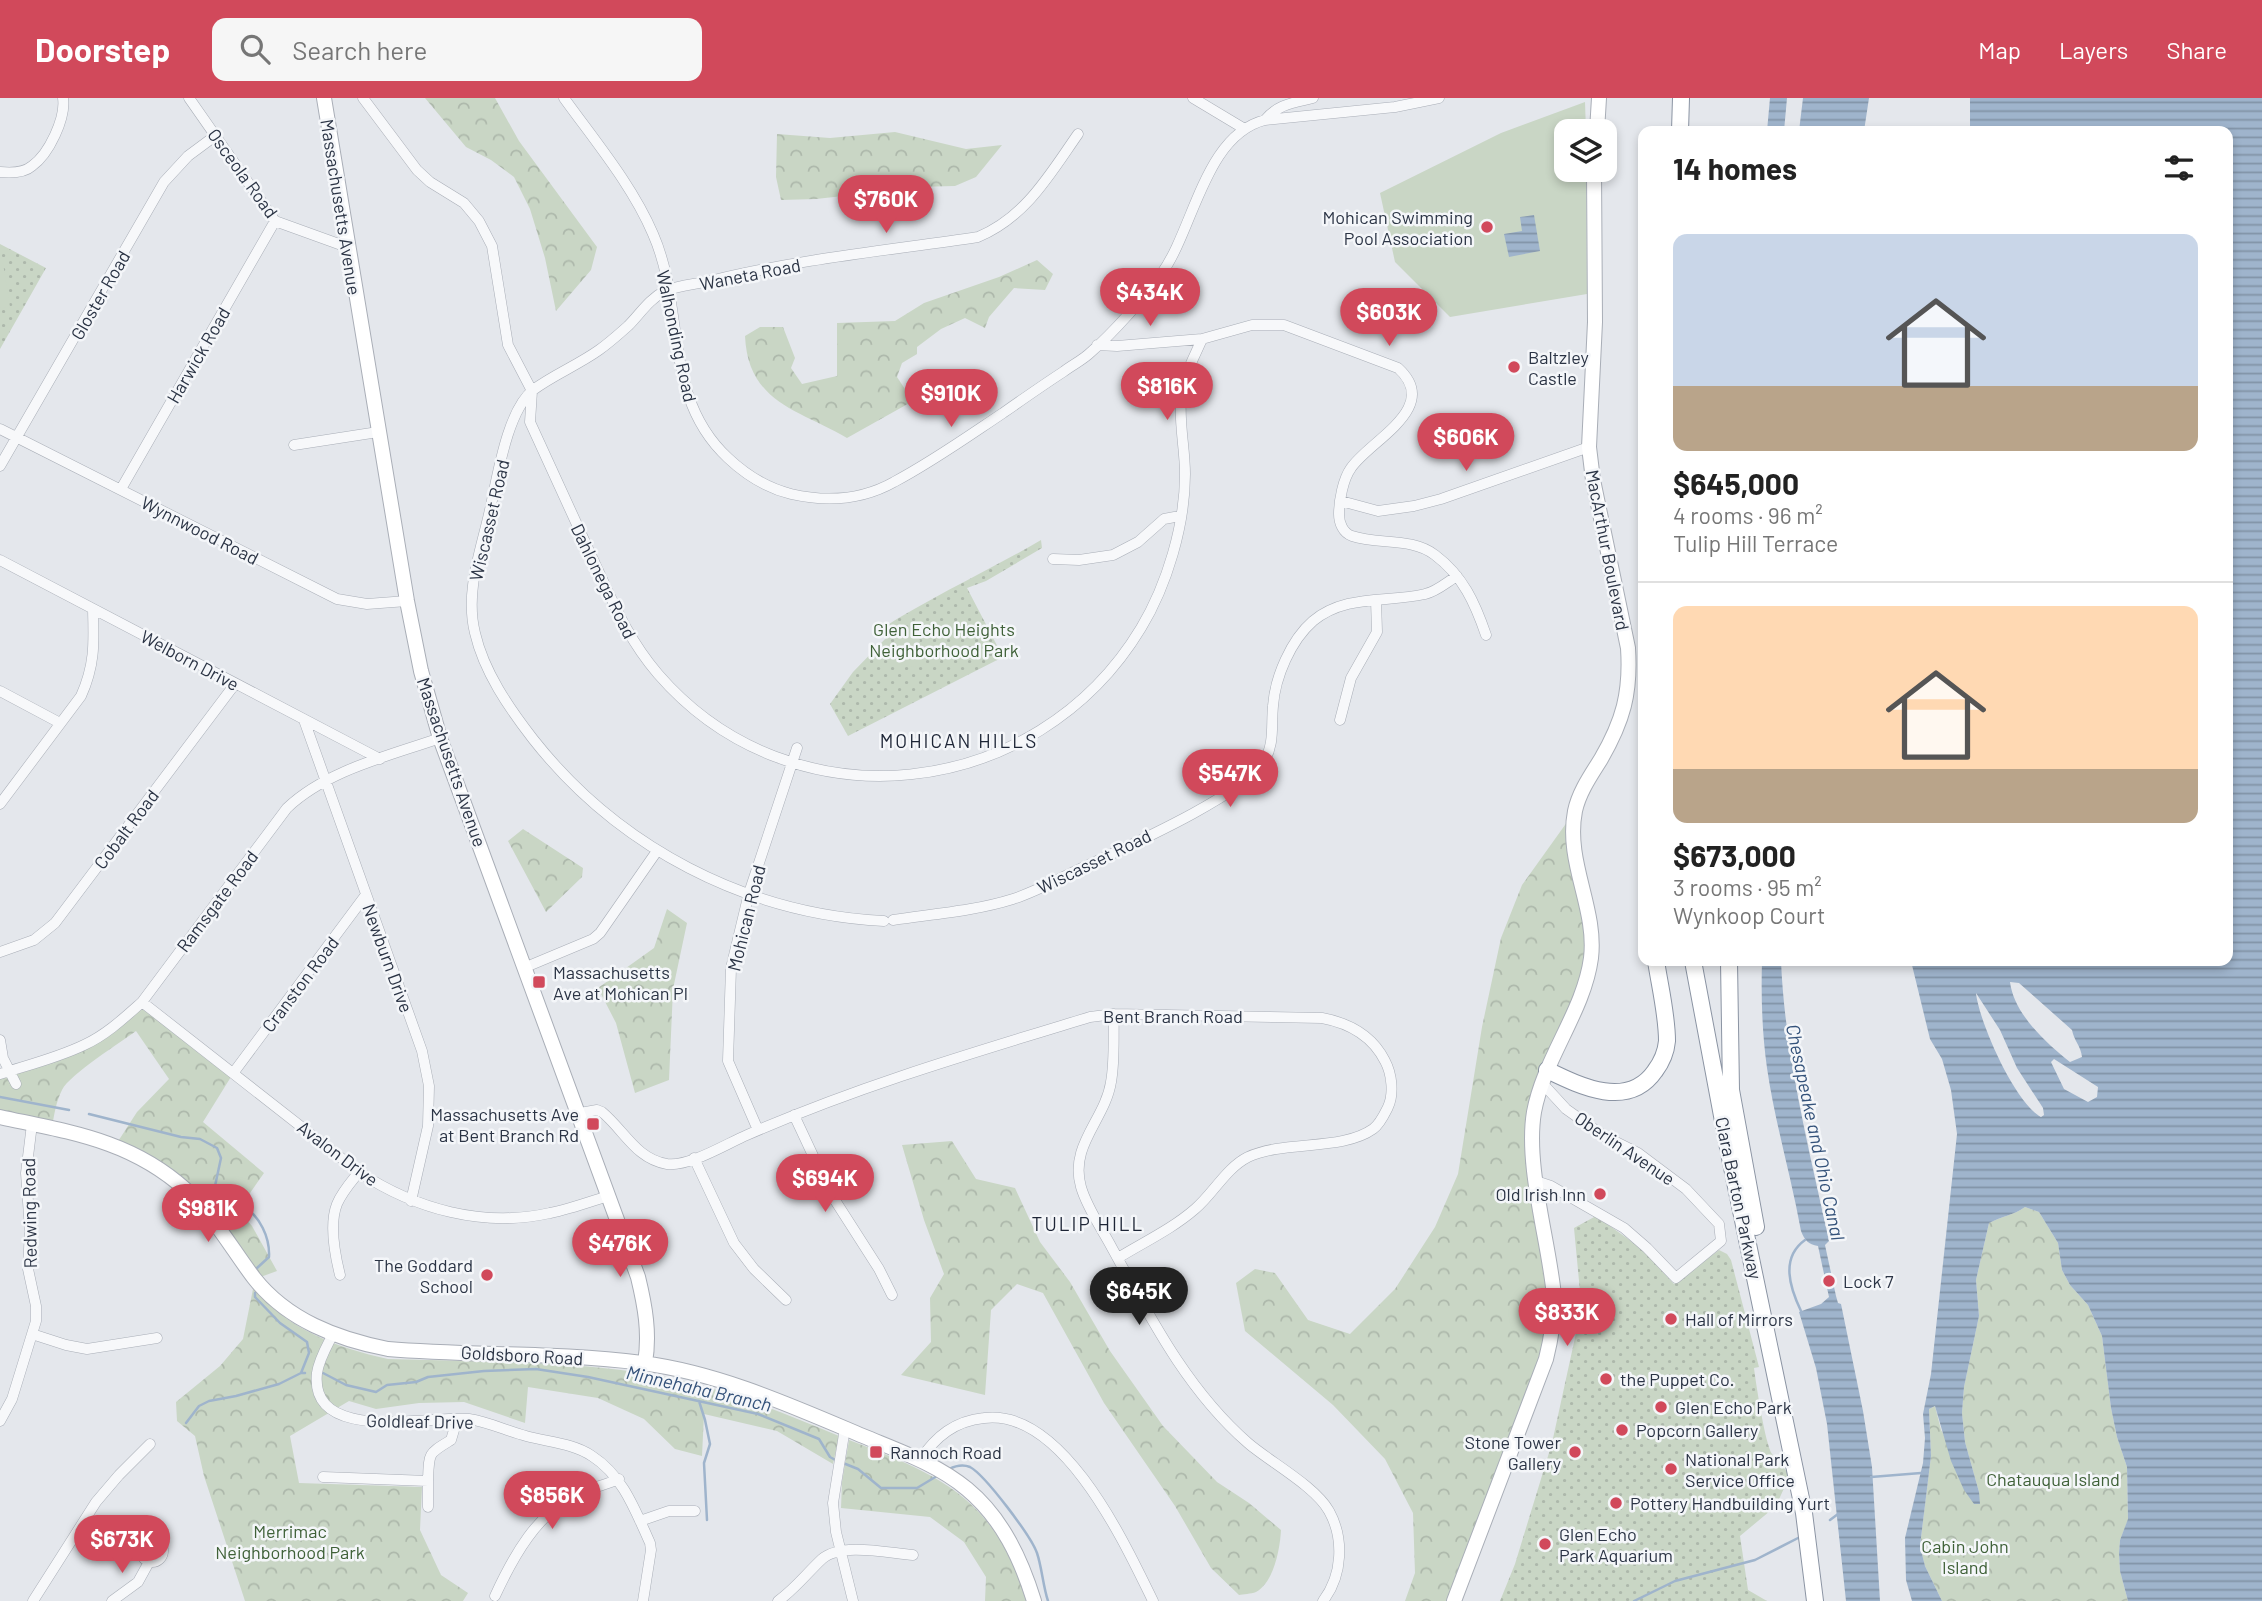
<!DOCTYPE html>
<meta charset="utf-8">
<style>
body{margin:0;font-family:Barlow,sans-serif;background:#f6f6f6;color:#222;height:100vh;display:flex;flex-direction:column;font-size:26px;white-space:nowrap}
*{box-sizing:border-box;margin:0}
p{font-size:23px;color:#767676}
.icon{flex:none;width:38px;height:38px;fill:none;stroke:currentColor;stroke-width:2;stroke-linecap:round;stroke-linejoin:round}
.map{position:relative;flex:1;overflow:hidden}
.panel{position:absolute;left:1638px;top:28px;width:595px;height:840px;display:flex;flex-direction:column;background:#fff;border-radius:14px;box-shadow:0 4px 10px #0003}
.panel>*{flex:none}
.controls{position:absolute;left:1554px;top:21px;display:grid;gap:14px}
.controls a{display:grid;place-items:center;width:63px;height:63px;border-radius:14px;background:#fff;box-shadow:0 4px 10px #0003;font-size:35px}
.price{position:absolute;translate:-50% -60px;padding:0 16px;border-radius:24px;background:#d1495b;color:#fff;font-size:23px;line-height:46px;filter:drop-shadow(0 2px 4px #0008)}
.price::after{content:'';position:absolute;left:50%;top:42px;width:21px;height:16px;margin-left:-10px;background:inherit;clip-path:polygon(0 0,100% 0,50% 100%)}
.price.selected{background:#222;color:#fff}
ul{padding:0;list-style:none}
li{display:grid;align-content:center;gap:14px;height:371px;padding:0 35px}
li+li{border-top:2px solid #e0e0e0}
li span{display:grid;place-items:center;height:217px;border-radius:14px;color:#555}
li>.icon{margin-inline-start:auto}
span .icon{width:126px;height:126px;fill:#fffc;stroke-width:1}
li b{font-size:30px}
h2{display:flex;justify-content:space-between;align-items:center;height:84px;padding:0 35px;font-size:30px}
header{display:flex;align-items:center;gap:42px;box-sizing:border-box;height:98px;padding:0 35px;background:#d1495b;color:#fff}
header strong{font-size:33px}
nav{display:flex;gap:38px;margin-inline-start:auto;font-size:24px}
.search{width:490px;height:63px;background:#f6f6f6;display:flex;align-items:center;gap:18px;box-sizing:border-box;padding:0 24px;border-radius:14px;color:#767676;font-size:26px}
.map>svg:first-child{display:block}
.grass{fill:url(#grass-dots)}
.forest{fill:url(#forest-crowns)}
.garden{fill:#c9d6c5}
.water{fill:url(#water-rules);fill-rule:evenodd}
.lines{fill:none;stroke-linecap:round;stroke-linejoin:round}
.stream{stroke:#9fb4cc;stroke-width:2.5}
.minor-casing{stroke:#a9aeb7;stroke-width:11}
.secondary-casing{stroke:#a9aeb7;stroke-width:16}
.trunk-casing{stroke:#8b94a3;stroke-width:18}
.minor{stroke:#f7f8fa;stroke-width:10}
.secondary{stroke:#fff;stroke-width:14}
.trunk{stroke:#fff;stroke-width:16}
.poi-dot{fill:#d1495b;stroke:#f4f6f9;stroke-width:2.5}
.labels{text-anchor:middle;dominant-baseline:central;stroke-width:5;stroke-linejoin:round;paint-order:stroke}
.street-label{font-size:18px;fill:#2b3445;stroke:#f4f6f9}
.poi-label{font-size:18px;fill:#2b3445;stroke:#f4f6f9;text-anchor:start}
.park-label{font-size:18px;fill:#3f6138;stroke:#f4f6f9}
.neighbourhood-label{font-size:19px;letter-spacing:2px;fill:#1d2536;stroke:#f4f6f9}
.water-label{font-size:19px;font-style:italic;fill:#34527a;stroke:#f4f6f9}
</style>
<header>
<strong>Doorstep</strong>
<div class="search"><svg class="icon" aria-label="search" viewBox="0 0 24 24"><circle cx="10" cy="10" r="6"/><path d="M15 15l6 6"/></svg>Search here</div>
<nav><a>Map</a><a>Layers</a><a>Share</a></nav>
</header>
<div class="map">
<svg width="2262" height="1503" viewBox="0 0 2262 1503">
<defs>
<pattern id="grass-dots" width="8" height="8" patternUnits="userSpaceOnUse" patternTransform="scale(1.75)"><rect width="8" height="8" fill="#c9d6c5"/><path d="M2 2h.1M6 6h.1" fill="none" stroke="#adb8ab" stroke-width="1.8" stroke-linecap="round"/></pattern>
<pattern id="forest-crowns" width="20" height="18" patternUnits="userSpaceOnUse" patternTransform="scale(1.75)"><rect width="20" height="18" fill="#c9d6c5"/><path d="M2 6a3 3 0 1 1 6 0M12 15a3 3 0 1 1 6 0" fill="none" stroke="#adb8ab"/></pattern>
<pattern id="water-rules" width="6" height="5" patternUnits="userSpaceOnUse" patternTransform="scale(1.75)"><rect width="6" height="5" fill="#9fb4cc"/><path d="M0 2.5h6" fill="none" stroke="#8293a7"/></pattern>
</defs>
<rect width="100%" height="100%" fill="#e4e7ec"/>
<path class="grass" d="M0,146L46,170L0,251Z
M1041,442L1042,450L986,483L967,490L1003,559L848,638L830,606L853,574L887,539L881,531C933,498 988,473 1041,442Z
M1596,1118L1642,1151L1674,1186L1719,1152L1727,1156L1731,1162L1759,1269L1754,1270C1756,1286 1765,1345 1772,1356C1777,1363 1784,1370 1790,1377L1776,1408L1740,1438L1748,1492L1767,1503H1500L1515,1466L1552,1345L1576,1235L1581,1204L1574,1130Z"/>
<path class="forest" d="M425,0H495L519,43L597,149L591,172L556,213L545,160L530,111L514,79L491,62L466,49Z
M895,34L966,51L1002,47L976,79L955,88L915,89L887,98L852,97L816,101L781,102L776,79L777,36L830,40Z
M1037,162L1053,176L1045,192L1014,190L989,219L985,230L965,220L941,231L917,249V256L902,265L897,279L913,303L847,340C799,312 748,305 745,238L760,229H783L795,260L791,270L802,286L837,278V225L895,223L924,205L999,179Z
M1575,713L1591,860L1534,1015L1551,1240L1454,1503H1405L1415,1475L1413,1415L1385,1361L1333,1307L1245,1233L1236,1185L1255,1171L1275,1175L1308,1222L1350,1236L1395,1191L1435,1129L1458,1076L1482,929L1501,840L1522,787Z
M523,731L583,770L582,779L546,814L508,743Z
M667,811L687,825L673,891L669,982L635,995L616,925L598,890L654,850Z
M142,904L234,974L203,1024L264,1075L238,1112L252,1128L277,1173L255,1181L199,1107L115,1048L137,1014L169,981L136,933C120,945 70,976 62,992C56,1004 54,1017 52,1030L0,1017V976L87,946Z
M952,1043L976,1081L1015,1090L1040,1144L1070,1184L1110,1253L1163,1328L1217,1384L1249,1405L1281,1432C1280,1451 1274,1484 1256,1494C1251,1496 1243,1496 1239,1497L1211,1470L1175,1408L1104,1305L1043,1195L1017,1186L991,1212L985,1297L901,1277L931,1244L930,1200L944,1176L924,1122L902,1047Z
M2025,1109L2039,1114L2058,1145L2062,1172L2070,1187L2088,1207L2102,1238L2111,1310L2117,1339L2127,1369L2128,1422L2120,1442L2119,1455L2120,1473L2128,1503H1942L1925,1468L1920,1448L1931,1358L1929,1311L1935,1308L1941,1332L1979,1394L1965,1344L1962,1315L1964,1289L1979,1218L1976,1182L1989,1125C2002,1118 2014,1117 2025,1109Z
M253,1191C289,1231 336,1250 388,1261C478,1264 567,1262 656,1277C720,1289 779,1313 839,1338L833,1366L777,1333L704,1316L702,1358L675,1351L644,1321L598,1300L528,1289L525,1325L464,1304L419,1305L376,1311L349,1303L290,1338L299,1385L422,1389L420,1432L441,1477L468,1495L463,1503H245L204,1378L195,1338L177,1323L176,1304L220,1268L243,1241Z
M849,1342C942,1378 995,1400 1026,1503H985L986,1479L964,1444L930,1419L841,1410L842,1384Z"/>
<path class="garden" d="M1585,4L1586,33H1566V72H1586L1587,196L1450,219L1395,164L1380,95L1501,35Z
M3,165L10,209L0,210V166Z
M903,538L920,542L915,569L898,566Z"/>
<path class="water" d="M1770,0H1787L1784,33H1767Z
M1803,0H1869L1864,33H1799Z
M1970,0H2262V1503H2128L2120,1473L2119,1455L2120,1442L2128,1421L2127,1369L2117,1339L2111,1310L2102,1238L2088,1207L2070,1187L2062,1172L2058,1145L2039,1114L2025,1109C2014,1117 2002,1118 1989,1125L1976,1182L1979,1218L1964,1289L1962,1315L1965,1344L1979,1394L1980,1406H1974L1964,1392L1951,1363L1935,1308L1929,1311L1931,1358L1920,1448L1925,1468L1942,1503H1912L1906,1482L1905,1440L1923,1365L1925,1340L1923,1316L1931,1276L1957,1036L1951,992L1942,961L1930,941L1911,863H2228V33H1970ZM2010,884L2019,885L2072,932C2074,943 2081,948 2082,959L2070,964C2046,945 2014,916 2010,884ZM1976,895L2000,932L2017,970L2043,1010L2044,1017L2041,1019C2015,1005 1979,924 1976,895ZM2054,961L2098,989L2097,999L2088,1004L2064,991L2051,964Z
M1534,117L1540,153L1509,159L1504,136L1522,133L1520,119Z
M1762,863H1781C1785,958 1809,1051 1829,1143L1825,1147L1836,1198L1838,1205L1841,1206L1863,1313L1872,1369L1880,1503H1846L1827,1326L1816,1270L1799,1214L1821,1206L1829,1199L1818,1148C1808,1146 1805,1143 1801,1133C1791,1078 1775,1025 1767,970C1762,934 1761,899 1762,863Z"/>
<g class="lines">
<path class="stream" d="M0,999L69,1012
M89,1016L181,1039L200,1041L217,1050L221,1060L215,1088C223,1096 233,1100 243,1107C260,1119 270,1139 269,1159L257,1170
M255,1195V1199L280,1225L307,1244L309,1255L301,1275H305
M1801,1213C1790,1190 1780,1160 1805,1142
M323,1275L346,1287L376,1294L387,1287L416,1284L428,1279L484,1273L536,1271L588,1279L758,1316L819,1341L830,1359L837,1363
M699,1303L705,1322L710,1346L704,1365L707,1422
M186,1325L199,1308L209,1303L236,1298L279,1286L301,1275
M843,1365L858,1371L881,1390H917L937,1378
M949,1371C955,1368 963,1366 970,1369C985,1377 1031,1438 1037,1455C1042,1470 1043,1488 1048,1503
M1871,1379L1921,1375
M1830,1422L1838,1416
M1634,1503L1675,1483L1755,1462L1800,1439"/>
<defs>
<path id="minor" d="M189,0L275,123L347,149
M363,0L417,72L430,84L464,105L479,123L492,148L508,247L532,293L530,324C550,368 570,412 590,455C611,499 626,539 658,576C792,731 1036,704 1141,530C1167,487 1185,427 1185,376C1185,351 1179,326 1181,301C1182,280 1194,260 1202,241
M564,0C595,43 632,87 653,136C686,211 662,299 728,360C746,377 767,390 791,396C826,404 862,402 894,384C932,364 967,339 1003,315C1023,301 1043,287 1063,274C1072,267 1083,262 1091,254C1113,235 1145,199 1162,175C1194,130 1205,37 1265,22L1395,9L1439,0
M1193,0L1243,30
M1265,22C1278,6 1293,5 1313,0
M0,74C10,75 24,75 32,68C49,56 66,20 63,0
M1097,247L1117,248L1202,241L1252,227H1284L1398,270C1442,310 1370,342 1351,370C1343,381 1339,403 1339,416C1339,425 1343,435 1352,438C1378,447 1412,439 1435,457C1463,478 1475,505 1486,537
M0,331L337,501L367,506L407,503
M294,347L378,334
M0,368L164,84L188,58L215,38
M121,391L275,123
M1341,403L1378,413L1414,408L1441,401L1589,349
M1053,461L1079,462L1113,457L1138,444L1164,421L1180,418
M0,462L380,661
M0,593L60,625
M304,622L422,953L429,988L428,1028L411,1103
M1340,622L1351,580L1377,534L1376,502
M0,706L81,598C95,567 94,545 93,512
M893,822C933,816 975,813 1013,801C1038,793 1062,779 1086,768C1126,749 1241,698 1263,665C1275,647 1271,628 1273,608C1275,579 1291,542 1313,523C1346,496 1386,505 1425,496C1436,494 1447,484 1457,478
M884,823C746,816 618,749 533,641C509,610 484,574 475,535C465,495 480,455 489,416C497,383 506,314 533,292C553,277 578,267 599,252C609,245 619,236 628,228C640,216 649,201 665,193C679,187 699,186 714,182C800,161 891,152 978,139C1026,119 1050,76 1078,36
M0,854L34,842L55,825L235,586
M526,869L593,841L600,835L657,753
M142,904L359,1074C415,1111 483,1130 550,1115C570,1111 589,1104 608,1098
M1114,916C1113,938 1115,962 1111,984C1105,1022 1069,1047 1081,1089C1087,1110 1102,1131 1112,1150C1150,1219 1187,1292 1248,1345C1270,1364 1315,1388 1329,1413C1344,1440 1343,1477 1323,1503
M0,942L3,960L16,986
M234,974L365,798
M0,976C28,967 57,960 84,947C106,937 124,920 142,904L287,710C327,672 389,658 440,640
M580,1015L597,1012L602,1014C624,1032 636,1061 667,1066C689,1069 726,1046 747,1037C859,988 972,955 1090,919L1114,916L1322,920C1349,925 1372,937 1385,963C1392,976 1394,996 1388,1009C1384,1017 1380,1026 1373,1031C1342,1053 1285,1042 1248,1059C1226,1070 1213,1096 1195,1111C1172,1131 1144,1144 1118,1160
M794,1017L831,1096L879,1171L892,1197
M758,1032L728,963L731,870L749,795L797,650
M694,1060L734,1145L754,1171L786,1202
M1536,1083L1551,1088L1624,1130L1647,1150L1676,1180L1721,1143L1719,1126L1686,1091L1638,1055L1604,1038L1566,1011L1543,986
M340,1177C335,1157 329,1126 337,1106C342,1094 351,1084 359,1074
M32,1236L66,1247L87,1251L157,1240
M333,1236C327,1248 319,1261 317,1275C309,1347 431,1317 469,1321C489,1324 507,1333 526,1338C547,1344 573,1345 592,1358C623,1378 635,1412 650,1445L651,1452L643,1503
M0,1323L12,1301L36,1223V1208L28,1171L30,1132L26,1075L32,1026
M845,1330L833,1405L836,1434L853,1503
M920,1362C936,1338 955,1323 984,1320C1063,1310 1125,1446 1153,1503
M323,1379L428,1383C429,1354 428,1356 451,1342L457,1322
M428,1383V1409
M640,1423L669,1413H695
M141 1453a11 11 0 1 1 22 0a11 11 0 1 1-22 0Z
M495,1498C513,1459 537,1415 577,1396C591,1390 605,1387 619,1381
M33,1503L96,1404L119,1377L150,1346
M112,1503L138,1484L149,1464
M778,1503C795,1491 807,1475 822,1461C841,1444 888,1455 913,1457"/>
<path id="secondary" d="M324,0L407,503L421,573L440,640L638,1179C645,1208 650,1235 645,1265
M1597,33L1599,0
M0,1019C69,1034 131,1042 186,1092C213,1117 232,1151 254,1180C287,1222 337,1241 388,1251C472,1258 557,1254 642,1265C719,1275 792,1308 863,1338C899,1353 937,1366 967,1391C1002,1420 1021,1461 1034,1503
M1454,1503L1546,1261C1551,1241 1555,1219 1554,1198C1549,1143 1525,1068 1534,1014C1544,960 1584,913 1591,860C1597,810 1565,764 1575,713C1579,694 1591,677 1601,661C1623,623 1631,595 1628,550L1593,382L1589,349L1595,224L1594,72"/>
<path id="trunk" d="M1680,33L1681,0
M1693,863L1729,1055L1804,1415L1815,1503
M1729,863L1731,992L1756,1129
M1547,972C1580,988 1628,1012 1655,973C1661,965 1666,954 1667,943C1667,917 1660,889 1656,863"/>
</defs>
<use href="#minor" class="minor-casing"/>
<use href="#secondary" class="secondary-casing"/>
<use href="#trunk" class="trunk-casing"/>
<use href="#minor" class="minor"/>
<use href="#secondary" class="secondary"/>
<use href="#trunk" class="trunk"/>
</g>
<g class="poi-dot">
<circle cx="1487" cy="129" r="7"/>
<circle cx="1514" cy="269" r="7"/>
<rect x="532" y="877" width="14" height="14" rx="3.5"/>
<rect x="586" y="1019" width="14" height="14" rx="3.5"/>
<circle cx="1600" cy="1096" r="7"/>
<circle cx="487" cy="1177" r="7"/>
<circle cx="1829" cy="1183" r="7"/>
<circle cx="1671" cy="1221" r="7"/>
<circle cx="1606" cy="1281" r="7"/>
<circle cx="1661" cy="1309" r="7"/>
<circle cx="1622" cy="1332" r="7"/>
<rect x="869" y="1347" width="14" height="14" rx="3.5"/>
<circle cx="1575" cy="1354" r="7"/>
<circle cx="1671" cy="1371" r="7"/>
<circle cx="1616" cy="1405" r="7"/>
<circle cx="1545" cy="1446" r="7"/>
</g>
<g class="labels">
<g class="street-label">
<text transform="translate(243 75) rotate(54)">Osceola Road</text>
<text transform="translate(341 109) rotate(81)">Massachusetts Avenue</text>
<text transform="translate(750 176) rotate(-11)">Waneta Road</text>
<text transform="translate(100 197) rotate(-60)">Gloster Road</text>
<text transform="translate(677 238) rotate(78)">Walhonding Road</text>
<text transform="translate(198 257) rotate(-60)">Harwick Road</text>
<text transform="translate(489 422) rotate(-77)">Wiscasset Road</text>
<text transform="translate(200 432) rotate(27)">Wynnwood Road</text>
<text transform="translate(1608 452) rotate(79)">MacArthur Boulevard</text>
<text transform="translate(604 483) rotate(64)">Dahlonega Road</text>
<text transform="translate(190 562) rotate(28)">Welborn Drive</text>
<text transform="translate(452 664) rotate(71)">Massachusetts Avenue</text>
<text transform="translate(126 731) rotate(-53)">Cobalt Road</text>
<text transform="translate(1094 763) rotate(-26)">Wiscasset Road</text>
<text transform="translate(217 803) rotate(-53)">Ramsgate Road</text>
<text transform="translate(746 820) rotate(-76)">Mohican Road</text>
<text transform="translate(388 860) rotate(70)">Newburn Drive</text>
<text transform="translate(300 886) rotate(-53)">Cranston Road</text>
<text x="1173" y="918">Bent Branch Road</text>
<text transform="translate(1625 1050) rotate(34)">Oberlin Avenue</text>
<text transform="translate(338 1055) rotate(37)">Avalon Drive</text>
<text transform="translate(1739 1100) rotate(78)">Clara Barton Parkway</text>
<text transform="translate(29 1115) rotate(-91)">Redwing Road</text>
<text transform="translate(522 1257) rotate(3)">Goldsboro Road</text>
<text transform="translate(420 1323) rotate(1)">Goldleaf Drive</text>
</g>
<g class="poi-label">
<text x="1473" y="119" text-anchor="end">Mohican Swimming<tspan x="1473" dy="21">Pool Association</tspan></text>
<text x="1528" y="259">Baltzley<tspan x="1528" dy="21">Castle</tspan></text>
<text x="553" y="874">Massachusetts<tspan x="553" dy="21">Ave at Mohican Pl</tspan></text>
<text x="579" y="1016" text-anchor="end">Massachusetts Ave<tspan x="579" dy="21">at Bent Branch Rd</tspan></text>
<text x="1586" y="1096" text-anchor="end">Old Irish Inn</text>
<text x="473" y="1167" text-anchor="end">The Goddard<tspan x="473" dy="21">School</tspan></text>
<text x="1843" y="1183">Lock 7</text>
<text x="1685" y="1221">Hall of Mirrors</text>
<text x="1620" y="1281">the Puppet Co.</text>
<text x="1675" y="1309">Glen Echo Park</text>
<text x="1636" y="1332">Popcorn Gallery</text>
<text x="1561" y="1344" text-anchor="end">Stone Tower<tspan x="1561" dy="21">Gallery</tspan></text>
<text x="890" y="1354">Rannoch Road</text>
<text x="1685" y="1361">National Park<tspan x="1685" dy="21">Service Office</tspan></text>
<text x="1630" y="1405">Pottery Handbuilding Yurt</text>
<text x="1559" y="1436">Glen Echo<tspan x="1559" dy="21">Park Aquarium</tspan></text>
</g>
<g class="park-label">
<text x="944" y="531">Glen Echo Heights<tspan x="944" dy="21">Neighborhood Park</tspan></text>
<text x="2053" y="1381">Chatauqua Island</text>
<text x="290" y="1433">Merrimac<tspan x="290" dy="21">Neighborhood Park</tspan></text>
<text x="1965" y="1448">Cabin John<tspan x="1965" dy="21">Island</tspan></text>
</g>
<g class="neighbourhood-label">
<text x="959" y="642">MOHICAN HILLS</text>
<text x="1088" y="1125">TULIP HILL</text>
</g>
<g class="water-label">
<text transform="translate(1816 1034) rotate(78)">Chesapeake and Ohio Canal</text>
<text transform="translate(699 1290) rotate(13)">Minnehaha Branch</text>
</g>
</g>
</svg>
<div class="controls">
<a><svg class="icon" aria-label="layers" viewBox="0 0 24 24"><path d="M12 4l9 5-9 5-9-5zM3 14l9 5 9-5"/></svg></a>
</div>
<b class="price" style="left:886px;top:137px">$760K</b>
<b class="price" style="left:1150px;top:230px">$434K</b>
<b class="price" style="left:1389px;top:250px">$603K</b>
<b class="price" style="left:1167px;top:324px">$816K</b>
<b class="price" style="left:951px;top:331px">$910K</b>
<b class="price" style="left:1466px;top:375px">$606K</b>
<b class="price" style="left:1230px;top:711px">$547K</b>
<b class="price" style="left:825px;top:1116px">$694K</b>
<b class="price" style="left:208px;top:1146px">$981K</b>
<b class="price" style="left:620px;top:1181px">$476K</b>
<b class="price selected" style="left:1139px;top:1229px">$645K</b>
<b class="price" style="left:1567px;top:1250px">$833K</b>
<b class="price" style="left:552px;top:1433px">$856K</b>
<b class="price" style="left:122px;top:1477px">$673K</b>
<section class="panel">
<h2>14 homes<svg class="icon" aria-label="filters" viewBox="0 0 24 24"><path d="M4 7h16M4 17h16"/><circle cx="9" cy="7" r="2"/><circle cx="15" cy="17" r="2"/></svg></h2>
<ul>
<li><span style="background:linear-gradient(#c9d6e8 70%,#b9a48a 0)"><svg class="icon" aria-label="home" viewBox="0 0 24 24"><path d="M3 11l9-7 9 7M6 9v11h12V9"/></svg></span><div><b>$645,000</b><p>4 rooms · 96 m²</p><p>Tulip Hill Terrace</p></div></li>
<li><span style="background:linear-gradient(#ffd9b3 75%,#b9a48a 0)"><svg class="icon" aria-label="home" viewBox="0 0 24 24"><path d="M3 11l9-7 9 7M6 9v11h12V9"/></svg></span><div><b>$673,000</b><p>3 rooms · 95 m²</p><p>Wynkoop Court</p></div></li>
</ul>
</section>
</div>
